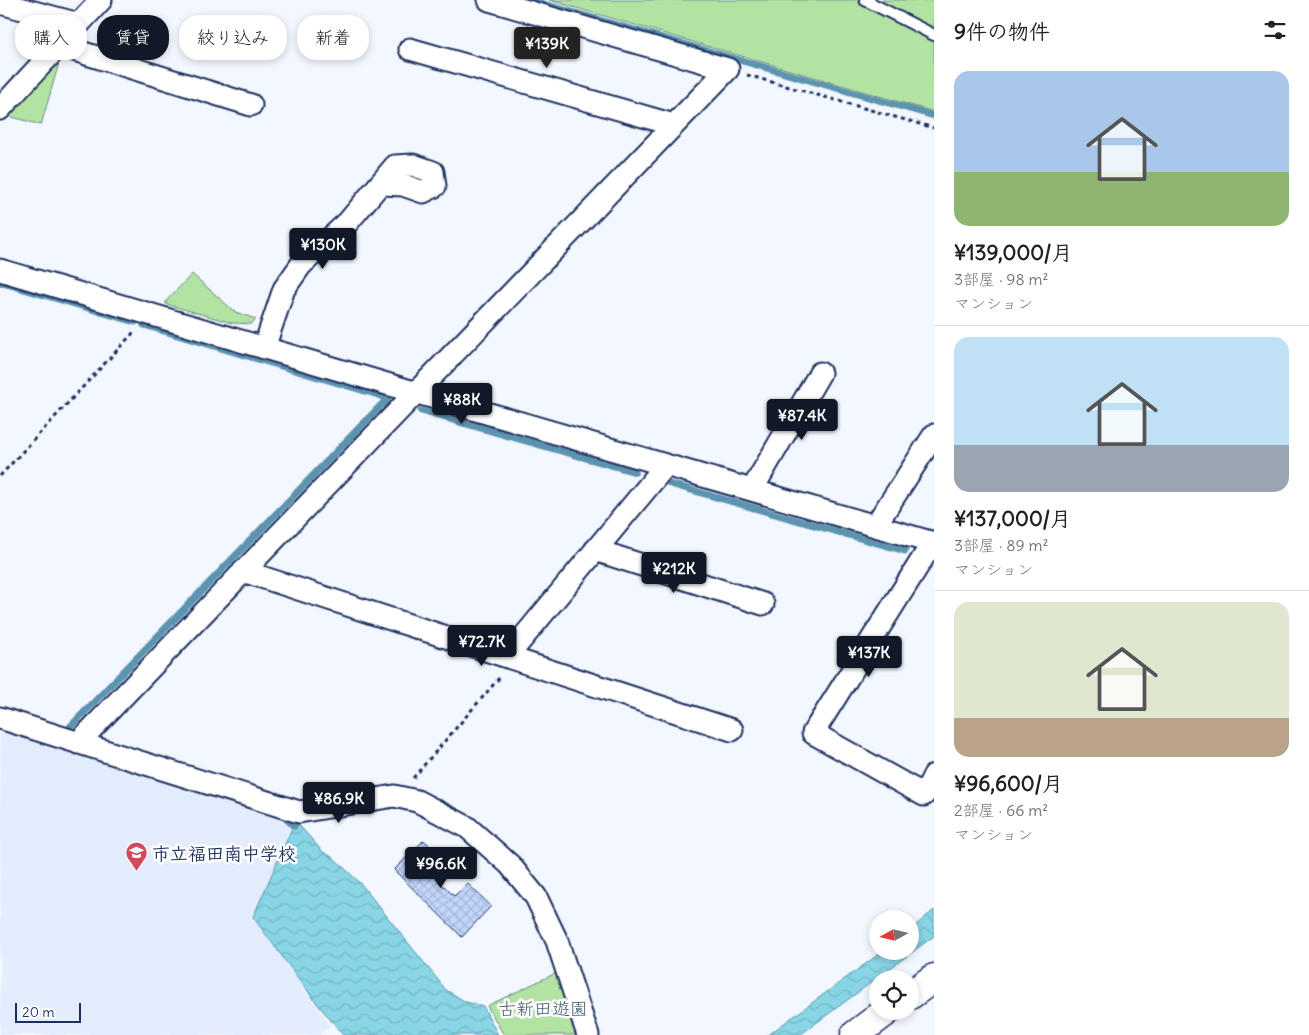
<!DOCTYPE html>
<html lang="ja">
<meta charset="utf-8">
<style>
body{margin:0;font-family:Delius,"Klee One",sans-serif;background:#f2f2f2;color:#202124;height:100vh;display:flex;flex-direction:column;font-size:19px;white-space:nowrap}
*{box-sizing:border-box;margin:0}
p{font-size:16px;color:#757577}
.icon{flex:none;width:28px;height:28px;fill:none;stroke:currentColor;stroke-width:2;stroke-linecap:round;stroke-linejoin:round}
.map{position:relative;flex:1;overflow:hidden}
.sheet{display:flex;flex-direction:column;background:#fff;width:375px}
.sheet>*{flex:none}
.guide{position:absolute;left:15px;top:15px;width:475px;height:45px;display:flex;gap:10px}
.needle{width:32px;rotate:262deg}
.tools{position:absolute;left:869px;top:910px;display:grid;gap:10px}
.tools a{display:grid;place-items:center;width:50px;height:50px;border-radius:50%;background:#fff;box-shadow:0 2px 8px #0003;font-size:25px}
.scale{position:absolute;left:15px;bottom:12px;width:66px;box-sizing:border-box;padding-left:5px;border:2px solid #1b2f5e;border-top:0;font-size:14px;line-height:18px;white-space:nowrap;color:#1b2f5e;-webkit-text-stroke:4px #fff;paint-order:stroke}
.price{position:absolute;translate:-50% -42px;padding:0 11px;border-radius:5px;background:#111827;color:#fff;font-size:16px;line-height:32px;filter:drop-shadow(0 1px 2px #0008)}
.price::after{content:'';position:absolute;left:50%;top:30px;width:15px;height:11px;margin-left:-8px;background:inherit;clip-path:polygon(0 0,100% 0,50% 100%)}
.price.selected{background:#222;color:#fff}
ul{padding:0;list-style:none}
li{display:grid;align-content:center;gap:10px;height:265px;padding:0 20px}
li+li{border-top:1px solid #e0e0e0}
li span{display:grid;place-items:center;height:155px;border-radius:15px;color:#555}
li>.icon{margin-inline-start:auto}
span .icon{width:90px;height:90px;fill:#fffc;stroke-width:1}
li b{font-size:21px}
h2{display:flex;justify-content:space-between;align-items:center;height:60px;padding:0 20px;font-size:21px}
.tag{padding:0 18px;border-radius:20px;background:#fff;box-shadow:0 2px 8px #0003;font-size:18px;line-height:45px}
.tag.selected{background:#111827;color:#fff}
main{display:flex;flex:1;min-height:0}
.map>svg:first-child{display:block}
.built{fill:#e4edfd}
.park{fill:#b3e3a3;stroke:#678980}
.water{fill:url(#water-waves);stroke:#5c93af}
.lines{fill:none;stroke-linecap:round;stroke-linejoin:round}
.stream{stroke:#5c93af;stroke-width:7}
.building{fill:url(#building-cross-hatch);stroke:#1b2f5e}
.lane-casing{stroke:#1b2f5e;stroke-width:14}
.street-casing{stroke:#1b2f5e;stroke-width:25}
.secondary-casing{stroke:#1b2f5e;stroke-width:31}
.path{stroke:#1b2f5e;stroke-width:3;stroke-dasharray:4 4;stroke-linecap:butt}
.lane{stroke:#fff;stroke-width:10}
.street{stroke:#fff;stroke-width:21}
.secondary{stroke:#fff;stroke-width:28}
.labels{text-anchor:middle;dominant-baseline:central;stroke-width:5;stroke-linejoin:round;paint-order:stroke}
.poi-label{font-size:18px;font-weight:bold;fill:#1b2f5e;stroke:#fff;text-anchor:start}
.park-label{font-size:18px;fill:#415c6f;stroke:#fff}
</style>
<main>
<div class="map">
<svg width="934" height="1035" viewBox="0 0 934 1035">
<defs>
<pattern id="water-waves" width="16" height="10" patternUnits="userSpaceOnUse" patternTransform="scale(1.25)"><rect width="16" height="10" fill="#87d5e5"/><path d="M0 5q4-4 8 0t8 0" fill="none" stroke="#74b7c7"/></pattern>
<pattern id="building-cross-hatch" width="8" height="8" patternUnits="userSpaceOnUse" patternTransform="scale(1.25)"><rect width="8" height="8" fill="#c2d5fa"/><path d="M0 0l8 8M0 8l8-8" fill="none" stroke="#a6b7d9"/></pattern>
</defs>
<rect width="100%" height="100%" fill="#f3f7fe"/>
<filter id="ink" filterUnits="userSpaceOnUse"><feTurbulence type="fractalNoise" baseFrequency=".02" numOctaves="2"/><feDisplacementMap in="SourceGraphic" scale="10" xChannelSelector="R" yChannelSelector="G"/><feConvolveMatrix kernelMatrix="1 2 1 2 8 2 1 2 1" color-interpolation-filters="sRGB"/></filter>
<g filter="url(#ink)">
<path class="built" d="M0,731L273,814L292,828L253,917L330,1025L319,1035H0Z"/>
<path class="park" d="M549,0H934V112Z
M59,63L41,125L5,115L50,64Z
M192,274L235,312L256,319L251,324L232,323L166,304V301Z
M560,971L580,1035H504L487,1006Z"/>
<path class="water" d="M298,824L323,852L334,858L361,884L446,990L466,1002L483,1006L498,1035H343L315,1001L253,917L292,828Z
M934,910V936L800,1035H768L883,951H910V930Z"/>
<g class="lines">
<path class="stream" d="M530,0L934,116
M0,282L135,322
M144,325L385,397
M421,411L635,472
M670,484L905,551
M70,727L388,398
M280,813L294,826"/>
</g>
<path class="building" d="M424,840L449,866L436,878L454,896L468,884L491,906L462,937L394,870Z"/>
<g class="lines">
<defs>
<path id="lane" d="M865,0L934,35"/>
<path id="street" d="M0,3L79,24
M58,45L251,105
M410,49L674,125
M0,109L101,0
M0,270L414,392L934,543
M264,348L284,289L301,265L348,222L395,166L413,165L433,172L435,186L423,192L403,185L382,184
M752,490L820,373
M875,526L934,435
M933,542L813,733L924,795L934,775
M595,550L763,604
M243,571L732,730
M507,657L666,465
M0,718L299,812L394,796L417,801L467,827L510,865L536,897L557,941L588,1035
M78,743L728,69L489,0"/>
<path id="secondary" d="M910,995L934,978
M855,1035L887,1011"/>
</defs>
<use href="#lane" class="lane-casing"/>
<use href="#street" class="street-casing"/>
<use href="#secondary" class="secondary-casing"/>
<path class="path" d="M747,75L934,128
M0,476L134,332
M413,778L500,677"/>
<use href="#lane" class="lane"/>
<use href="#street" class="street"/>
<use href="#secondary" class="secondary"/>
</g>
</g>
<defs>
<symbol id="school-pin" viewBox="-11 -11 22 30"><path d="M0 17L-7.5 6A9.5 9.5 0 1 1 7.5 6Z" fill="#d1495b" stroke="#fff"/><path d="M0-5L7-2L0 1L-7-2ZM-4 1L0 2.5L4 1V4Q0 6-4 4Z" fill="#fff"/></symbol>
</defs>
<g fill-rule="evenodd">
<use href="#school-pin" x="124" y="840" width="25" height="34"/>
</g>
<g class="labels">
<g class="poi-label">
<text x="152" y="853">市立福田南中学校</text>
</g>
<g class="park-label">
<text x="543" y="1008">古新田遊園</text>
</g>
</g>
</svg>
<div class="tools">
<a><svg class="needle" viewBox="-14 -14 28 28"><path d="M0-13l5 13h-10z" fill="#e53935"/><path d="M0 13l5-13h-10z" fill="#757577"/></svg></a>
<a><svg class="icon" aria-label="locate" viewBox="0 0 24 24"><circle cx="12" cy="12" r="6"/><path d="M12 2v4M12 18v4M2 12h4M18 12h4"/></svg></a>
</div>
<div class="scale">20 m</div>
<b class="price selected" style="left:547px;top:69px">¥139K</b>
<b class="price" style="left:323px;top:270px">¥130K</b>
<b class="price" style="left:462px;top:425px">¥88K</b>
<b class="price" style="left:802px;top:441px">¥87.4K</b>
<b class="price" style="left:674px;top:594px">¥212K</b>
<b class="price" style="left:482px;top:667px">¥72.7K</b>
<b class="price" style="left:869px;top:678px">¥137K</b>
<b class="price" style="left:339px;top:824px">¥86.9K</b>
<b class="price" style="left:441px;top:889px">¥96.6K</b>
<div class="guide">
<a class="tag">購入</a>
<a class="tag selected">賃貸</a>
<a class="tag">絞り込み</a>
<a class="tag">新着</a>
</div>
</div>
<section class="sheet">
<h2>9件の物件<svg class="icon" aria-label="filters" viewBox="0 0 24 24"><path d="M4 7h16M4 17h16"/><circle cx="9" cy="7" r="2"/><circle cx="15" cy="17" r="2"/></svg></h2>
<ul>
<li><span style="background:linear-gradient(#a9c7e8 65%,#8fb573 0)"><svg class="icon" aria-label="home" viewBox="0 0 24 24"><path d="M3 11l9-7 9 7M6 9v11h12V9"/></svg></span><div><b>¥139,000/月</b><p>3部屋 · 98 m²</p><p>マンション</p></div></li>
<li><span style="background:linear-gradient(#bfe0f5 70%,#9aa5b1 0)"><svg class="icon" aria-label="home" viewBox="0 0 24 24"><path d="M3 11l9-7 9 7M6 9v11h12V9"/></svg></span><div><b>¥137,000/月</b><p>3部屋 · 89 m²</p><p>マンション</p></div></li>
<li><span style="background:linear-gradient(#dfe7d0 75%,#b9a48a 0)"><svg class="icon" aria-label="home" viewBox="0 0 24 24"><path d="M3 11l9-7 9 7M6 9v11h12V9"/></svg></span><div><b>¥96,600/月</b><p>2部屋 · 66 m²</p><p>マンション</p></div></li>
</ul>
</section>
</main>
